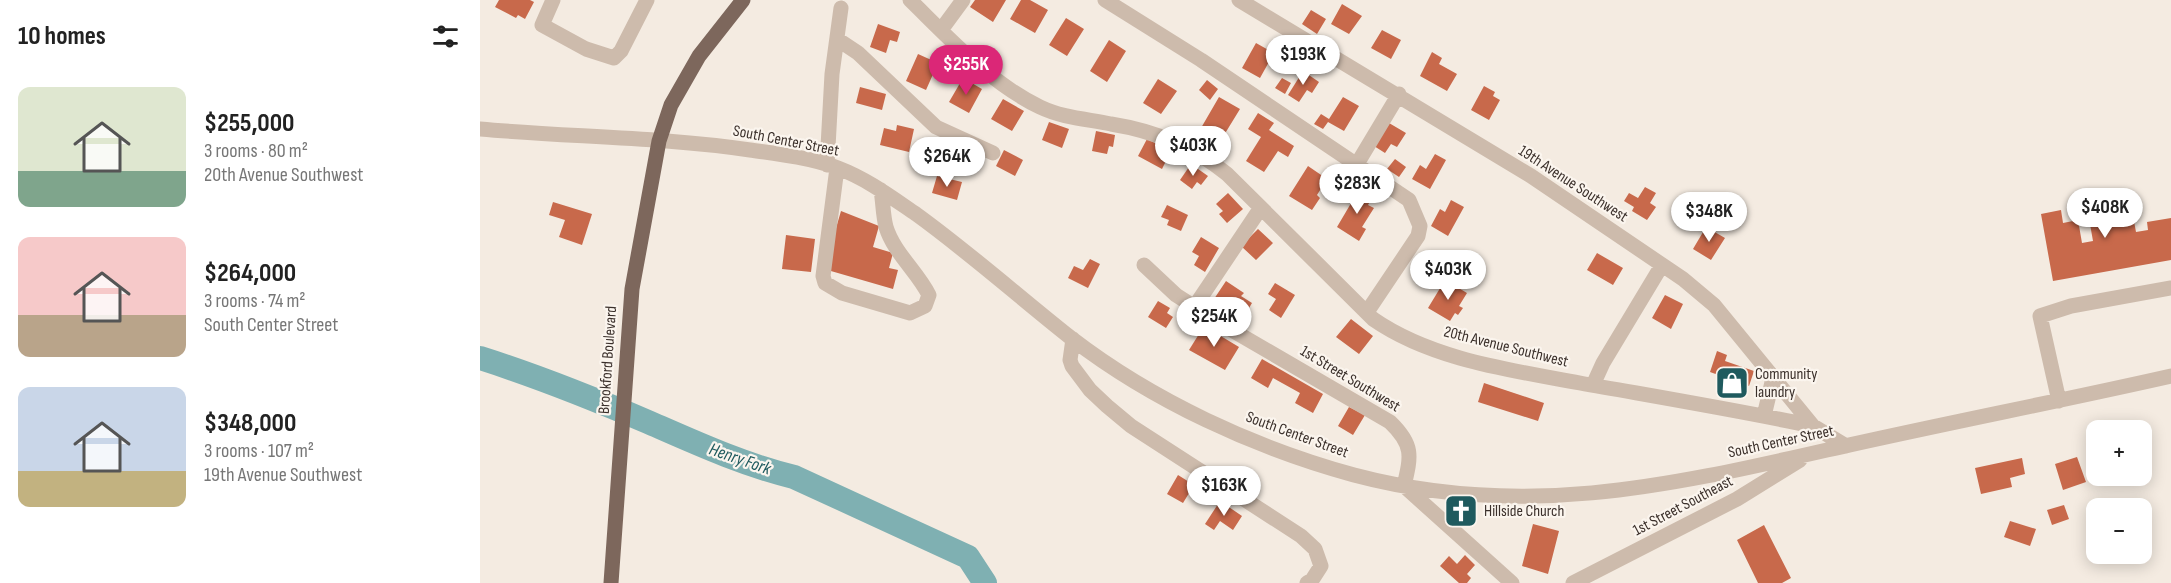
<!DOCTYPE html>
<meta charset="utf-8">
<style>
body{margin:0;font-family:"Sofia Sans Condensed",sans-serif;background:#f2f2f2;color:#222;height:100vh;display:flex;flex-direction:column;font-size:22px;white-space:nowrap}
*{box-sizing:border-box;margin:0}
p{font-size:20px;color:#767676}
.icon{flex:none;width:33px;height:33px;fill:none;stroke:currentColor;stroke-width:2;stroke-linecap:round;stroke-linejoin:round}
.map{position:relative;flex:1;overflow:hidden}
.drawer{display:flex;flex-direction:column;background:#fff;width:480px}
.drawer>*{flex:none}
.buttons{position:absolute;left:1606px;top:420px;display:grid;gap:12px}
.buttons a{display:grid;place-items:center;width:66px;height:66px;border-radius:12px;background:#fff;box-shadow:0 3px 15px #0003;font-size:30px}
.price{position:absolute;translate:-50% -51px;padding:0 14px;border-radius:21px;background:#fff;color:#222;font-size:20px;line-height:39px;filter:drop-shadow(0 2px 3px #0008)}
.price::after{content:'';position:absolute;left:50%;top:36px;width:18px;height:14px;margin-left:-9px;background:inherit;clip-path:polygon(0 0,100% 0,50% 100%)}
.price.active{background:#db2777;color:#fff}
ul{padding:0;list-style:none}
li{display:flex;align-items:center;gap:18px;height:150px;padding:0 18px}
li span{display:grid;place-items:center;flex:none;width:168px;height:120px;border-radius:12px;color:#555}
li>.icon{margin-inline-start:auto}
span .icon{width:72px;height:72px;fill:#fffc;stroke-width:1}
li b{font-size:26px}
h2{display:flex;justify-content:space-between;align-items:center;height:72px;padding:0 18px;font-size:26px}
main{display:flex;flex:1;min-height:0}
.map>svg:first-child{display:block}
.lines{fill:none;stroke-linecap:round;stroke-linejoin:round}
.river{stroke:#7fb0b2;stroke-width:24}
.building{fill:#c8694b}
.minor{stroke:#cdbbac;stroke-width:15}
.major{stroke:#7d675c;stroke-width:15}
.labels{text-anchor:middle;dominant-baseline:central;stroke-width:4.5;stroke-linejoin:round;paint-order:stroke}
.street-label{font-size:16px;fill:#3b302b;stroke:#fbf5ee}
.poi-label{font-size:16px;fill:#3b302b;stroke:#fbf5ee;text-anchor:start}
.water-label{font-size:18px;font-style:italic;fill:#1f5a5e;stroke:#fbf5ee}
</style>
<main>
<section class="drawer">
<h2>10 homes<svg class="icon" aria-label="filters" viewBox="0 0 24 24"><path d="M4 7h16M4 17h16"/><circle cx="9" cy="7" r="2"/><circle cx="15" cy="17" r="2"/></svg></h2>
<ul>
<li><span style="background:linear-gradient(#dfe7d0 70%,#7fa58c 0)"><svg class="icon" aria-label="home" viewBox="0 0 24 24"><path d="M3 11l9-7 9 7M6 9v11h12V9"/></svg></span><div><b>$255,000</b><p>3 rooms · 80 m²</p><p>20th Avenue Southwest</p></div></li>
<li><span style="background:linear-gradient(#f6c9c9 65%,#b9a48a 0)"><svg class="icon" aria-label="home" viewBox="0 0 24 24"><path d="M3 11l9-7 9 7M6 9v11h12V9"/></svg></span><div><b>$264,000</b><p>3 rooms · 74 m²</p><p>South Center Street</p></div></li>
<li><span style="background:linear-gradient(#c9d6e8 70%,#c2b280 0)"><svg class="icon" aria-label="home" viewBox="0 0 24 24"><path d="M3 11l9-7 9 7M6 9v11h12V9"/></svg></span><div><b>$348,000</b><p>3 rooms · 107 m²</p><p>19th Avenue Southwest</p></div></li>
</ul>
</section>
<div class="map">
<svg width="1691" height="583" viewBox="0 0 1691 583">
<rect width="100%" height="100%" fill="#f4ebe1"/>
<g class="lines">
<path class="river" d="M0,358C57,376 112,398 168,422C216,443 264,465 314,477L488,557L505,583"/>
</g>
<path class="building" d="M19,0H50L54,2L45,19L38,15L36,18L15,7Z
M495,0H526L513,22L490,7Z
M541,0H550L568,10L555,33L530,19Z
M862,4L882,16L869,34L851,24Z
M831,10L846,19L837,34L822,24Z
M586,18L604,29L587,56L569,45Z
M398,24L420,32L417,42L410,40L406,53L390,47Z
M902,30L921,40L911,59L891,48Z
M629,40L646,51L627,82L610,71Z
M776,43L794,53L780,78L762,68Z
M952,52L962,58L959,64L977,74L967,91L940,76Z
M438,54L458,63L446,90L426,81Z
M823,71L839,82L832,93L827,90L819,102L808,95Z
M483,78L502,89L489,113L469,102Z
M802,78L811,83L805,94L795,88Z
M678,79L697,91L681,114L663,103Z
M727,80L738,89L730,100L719,90Z
M1004,86L1015,92L1013,96L1020,100L1009,120L991,110Z
M380,87L406,94L402,110L376,103Z
M739,97L760,109L741,140L721,128Z
M863,97L879,106L864,131L848,122L843,129L834,124L841,114L849,119Z
M523,99L544,111L532,131L511,119Z
M778,113L794,123L789,130L814,146L808,157L798,151L784,172L766,161L781,137L768,129Z
M569,122L589,129L582,148L562,140Z
M909,123L926,133L917,147L911,144L905,153L894,146Z
M417,125L434,129L429,152L400,145L404,128L416,131Z
M616,131L635,135L633,147L629,146L627,154L612,151Z
M667,139L691,151L682,169L658,156Z
M524,150L543,160L535,176L516,166Z
M955,154L966,160L950,189L932,179L940,165L946,169Z
M915,159L926,167L919,177L907,169Z
M711,164L728,176L721,185L717,182L712,189L700,180Z
M828,166L847,179L837,195L840,198L832,210L809,196Z
M457,176L482,182L477,200L452,193Z
M1165,187L1176,193L1170,203L1176,207L1167,220L1152,211L1154,207L1144,201L1149,193L1158,198Z
M880,188L893,196L888,205L894,208L882,227L886,229L879,241L857,227Z
M1648,189L1656,232L1668,230L1667,222L1691,218V260L1573,281L1561,214L1581,210L1583,223L1598,220L1602,243L1613,241L1605,196Z
M748,193L763,209L747,223L739,214L743,211L736,204Z
M971,200L984,207L968,236L951,226L960,209L965,212Z
M73,202L112,214L102,245L79,237L85,220L69,215Z
M687,205L708,215L701,231L687,225L689,220L681,217Z
M361,211L399,226L393,247L413,253L409,268L418,270L413,289L344,269Z
M1226,227L1245,238L1231,260L1213,249Z
M778,229L793,243L776,260L761,246Z
M306,235L335,239L331,272L302,269Z
M721,237L739,248L725,272L714,265L719,256L712,252Z
M1117,253L1143,268L1133,285L1107,270Z
M610,259L620,264L608,288L588,278L594,266L603,270Z
M965,280L987,293L979,306L983,308L978,315L975,313L970,321L948,308Z
M746,281L764,293L761,296L772,303L766,313L761,310L758,314L734,299Z
M795,283L815,295L801,318L789,310L796,299L788,294Z
M1185,295L1203,304L1191,329L1172,318Z
M678,301L690,308L687,313L693,317L686,328L668,317Z
M871,319L893,336L879,354L856,337Z
M724,326L759,347L745,370L709,350Z
M1237,351L1247,355L1245,361L1274,371L1269,386L1230,372Z
M782,359L843,394L833,413L815,403L820,393L793,378L788,388L771,378Z
M1004,383L1064,403L1058,421L998,402Z
M869,407L885,415L873,435L858,426Z
M1660,421L1662,430H1635L1634,427Z
M1597,457L1606,482L1583,490L1575,464Z
M1542,458L1545,474L1530,478L1532,487L1501,494L1495,468Z
M698,475L714,485L703,503L687,494Z
M740,501L762,516L753,530L740,521L734,530L725,524Z
M1584,505L1589,519L1572,525L1567,510Z
M1530,521L1556,529L1550,546L1524,537Z
M1053,524L1079,531L1068,574L1042,566Z
M1284,525L1311,578L1302,583H1278L1257,540Z
M985,555L995,565L987,574L991,578L987,583H979L960,566L969,556L977,564Z"/>
<g class="lines">
<path class="minor" d="M73,0L62,25L106,49L134,58L141,51L167,0
M430,0C469,38 510,83 560,107C583,118 607,119 631,124C675,131 713,146 747,174L893,319C952,360 1031,370 1100,383C1178,397 1256,410 1333,426
M625,0L721,60L929,200L940,226L938,236L887,312
M759,0L1051,176L1203,279L1234,305L1333,426L1366,446
M461,30L483,0
M357,39L378,53L456,127L513,153
M0,129C90,137 181,137 270,150C299,154 331,158 358,168C387,179 411,197 436,214C490,253 539,297 591,338C673,401 775,448 874,475C1040,519 1185,487 1347,450C1461,424 1576,402 1691,376
M877,164L919,94
M347,165L352,74L361,8
M357,168L343,276L345,283L362,293L430,313L445,306L449,295C437,271 414,253 406,227C403,216 403,202 401,190
M664,265L696,295L738,322L910,422C934,445 931,456 924,486L1032,583
M715,306L780,209
M593,339L590,360L592,366L610,390L627,406L651,426L821,536L835,549L841,566L832,580L827,583
M1113,385L1123,363L1182,265
M1579,401L1560,316L1591,306L1691,288
M1284,416L1293,378
M1093,583L1257,499L1320,460"/>
<path class="major" d="M131,583L152,289L179,141L191,105L219,56L263,0"/>
</g>
<defs>
<symbol id="shop-square" viewBox="-11 -11 22 22"><rect x="-9" y="-9" width="18" height="18" rx="4" fill="#1f5a5e" stroke="#fbf5ee"/><path d="M-5-2.5h2.3a2.7 3.5 0 0 1 5.4 0H5L5.5 6h-11ZM-1.5-2.5h3a1.5 2.3 0 0 0-3 0Z" fill="#fff"/></symbol>
<symbol id="church-square" viewBox="-11 -11 22 22"><rect x="-9" y="-9" width="18" height="18" rx="4" fill="#1f5a5e" stroke="#fbf5ee"/><path d="M-1.2-6h2.4v3.5h3.3v2.4h-3.3V6h-2.4V-.1h-3.3v-2.4h3.3Z" fill="#fff"/></symbol>
</defs>
<g fill-rule="evenodd">
<use href="#shop-square" x="1233" y="364" width="38" height="38"/>
<use href="#church-square" x="962" y="492" width="38" height="38"/>
</g>
<g class="labels">
<g class="street-label">
<text transform="translate(306 141) rotate(11)">South Center Street</text>
<text transform="translate(1093 184) rotate(33)">19th Avenue Southwest</text>
<text transform="translate(1026 347) rotate(14)">20th Avenue Southwest</text>
<text transform="translate(128 360) rotate(-86)">Brookford Boulevard</text>
<text transform="translate(870 379) rotate(31)">1st Street Southwest</text>
<text transform="translate(817 435) rotate(20)">South Center Street</text>
<text transform="translate(1301 442) rotate(-12)">South Center Street</text>
<text transform="translate(1203 506) rotate(-28)">1st Street Southeast</text>
</g>
<g class="poi-label">
<text x="1275" y="374">Community<tspan x="1275" dy="18">laundry</tspan></text>
<text x="1004" y="511">Hillside Church</text>
</g>
<g class="water-label">
<text transform="translate(260 459) rotate(19)">Henry Fork</text>
</g>
</g>
</svg>
<div class="buttons">
<a>+</a>
<a>−</a>
</div>
<b class="price" style="left:823px;top:86px">$193K</b>
<b class="price active" style="left:486px;top:96px">$255K</b>
<b class="price" style="left:713px;top:177px">$403K</b>
<b class="price" style="left:467px;top:188px">$264K</b>
<b class="price" style="left:877px;top:215px">$283K</b>
<b class="price" style="left:1625px;top:239px">$408K</b>
<b class="price" style="left:1229px;top:243px">$348K</b>
<b class="price" style="left:968px;top:301px">$403K</b>
<b class="price" style="left:734px;top:348px">$254K</b>
<b class="price" style="left:744px;top:517px">$163K</b>
</div>
</main>
